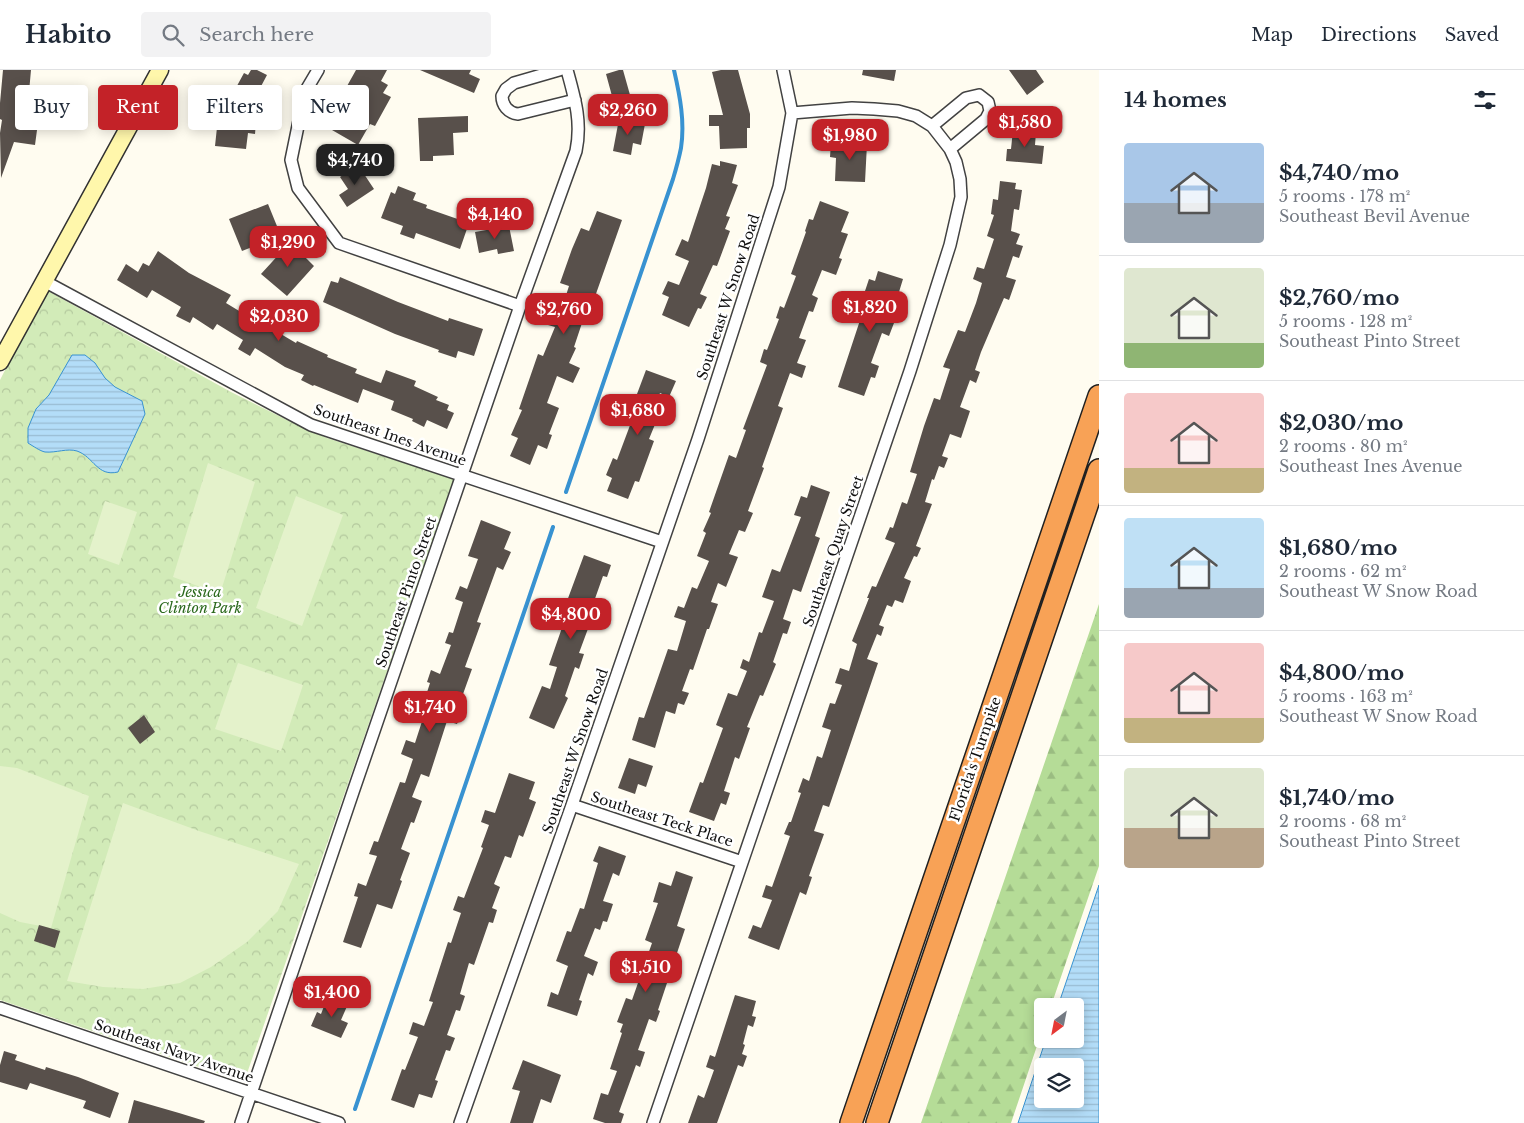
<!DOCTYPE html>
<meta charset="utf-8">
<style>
body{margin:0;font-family:"Libre Baskerville",serif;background:#f2f2f3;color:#1f2937;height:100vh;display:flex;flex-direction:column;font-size:19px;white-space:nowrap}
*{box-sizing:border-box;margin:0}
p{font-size:16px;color:#747a83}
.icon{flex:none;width:28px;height:28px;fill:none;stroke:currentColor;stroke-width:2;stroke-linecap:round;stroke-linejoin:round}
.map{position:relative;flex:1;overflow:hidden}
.drawer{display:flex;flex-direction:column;background:#fff;width:425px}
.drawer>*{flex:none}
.guide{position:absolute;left:15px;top:15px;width:475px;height:45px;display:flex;gap:10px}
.needle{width:32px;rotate:212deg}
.buttons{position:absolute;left:1034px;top:928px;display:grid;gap:10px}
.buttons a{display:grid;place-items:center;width:50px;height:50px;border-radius:5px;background:#fff;box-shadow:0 2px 12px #0003;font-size:25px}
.price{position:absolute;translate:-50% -42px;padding:0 11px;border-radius:10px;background:#c32228;color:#fff;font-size:16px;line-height:32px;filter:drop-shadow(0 1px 2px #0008)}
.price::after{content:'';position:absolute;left:50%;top:30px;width:15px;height:11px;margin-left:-8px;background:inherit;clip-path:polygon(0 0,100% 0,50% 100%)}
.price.active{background:#222;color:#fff}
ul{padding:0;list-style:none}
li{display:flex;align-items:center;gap:15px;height:125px;padding:0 25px}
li+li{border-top:1px solid #e0e1e3}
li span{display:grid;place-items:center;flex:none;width:140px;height:100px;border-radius:5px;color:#555}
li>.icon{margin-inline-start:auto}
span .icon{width:60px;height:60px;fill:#fffc;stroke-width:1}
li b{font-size:21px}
h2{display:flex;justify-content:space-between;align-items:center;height:60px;padding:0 25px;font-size:21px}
.pill{padding:0 18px;border-radius:5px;background:#fff;box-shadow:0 2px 12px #0003;font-size:18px;line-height:45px}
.pill.active{background:#c32228;color:#fff}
header{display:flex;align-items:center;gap:30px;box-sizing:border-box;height:70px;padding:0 25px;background:#fff;border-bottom:1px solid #e0e1e3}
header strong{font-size:24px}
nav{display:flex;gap:28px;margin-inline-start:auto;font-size:18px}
.search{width:350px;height:45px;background:#f2f2f3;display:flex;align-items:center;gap:12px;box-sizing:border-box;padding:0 18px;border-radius:5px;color:#747a83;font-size:19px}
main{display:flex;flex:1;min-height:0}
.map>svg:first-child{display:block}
.forest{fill:url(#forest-firs)}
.park{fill:url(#park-crowns)}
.pitch{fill:#e4f2cb}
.water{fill:url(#water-rules);stroke:#3892d1;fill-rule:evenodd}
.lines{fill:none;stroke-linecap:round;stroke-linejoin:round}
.stream{stroke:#3892d1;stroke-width:4}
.building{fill:#58504b}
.street-casing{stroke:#424242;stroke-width:14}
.secondary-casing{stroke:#313131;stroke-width:19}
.highway-casing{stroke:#202020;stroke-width:24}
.street{stroke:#fff;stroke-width:11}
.secondary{stroke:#fff7ab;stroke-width:16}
.highway{stroke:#f8a256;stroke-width:21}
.labels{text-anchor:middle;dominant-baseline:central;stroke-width:5;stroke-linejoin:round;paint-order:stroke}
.street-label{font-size:14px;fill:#0f0f0f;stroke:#fff}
.park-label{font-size:14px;font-style:italic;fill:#2b691d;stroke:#fff}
</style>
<header>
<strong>Habito</strong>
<div class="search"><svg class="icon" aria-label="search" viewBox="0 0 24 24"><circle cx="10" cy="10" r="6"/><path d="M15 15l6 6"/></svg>Search here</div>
<nav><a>Map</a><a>Directions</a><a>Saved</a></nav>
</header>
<main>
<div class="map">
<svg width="1099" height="1053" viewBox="0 0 1099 1053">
<defs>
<pattern id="forest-firs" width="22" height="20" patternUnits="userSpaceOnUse" patternTransform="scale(1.25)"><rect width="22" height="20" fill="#b5dc97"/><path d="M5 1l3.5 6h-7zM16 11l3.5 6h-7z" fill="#9abc81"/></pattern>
<pattern id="park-crowns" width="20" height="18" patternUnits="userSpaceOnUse" patternTransform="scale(1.25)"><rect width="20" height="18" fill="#d2ebb8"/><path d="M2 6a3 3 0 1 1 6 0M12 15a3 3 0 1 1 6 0" fill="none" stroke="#b3c89d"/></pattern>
<pattern id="water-rules" width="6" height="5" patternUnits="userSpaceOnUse" patternTransform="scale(1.25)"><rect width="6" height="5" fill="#b3ddf8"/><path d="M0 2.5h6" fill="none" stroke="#99bcd3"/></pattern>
</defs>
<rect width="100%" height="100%" fill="#fffcf0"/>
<path class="forest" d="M1099,534V796L1051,936H1042V961L1011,1053H921Z"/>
<path class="park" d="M46,220L231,322L287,350L327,368L454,409L244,1012L0,930V310Z"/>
<path class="pitch" d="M208,393L255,412L220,524L173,507Z
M296,426L343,445L302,556L256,538Z
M105,431L137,442L119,495L88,484Z
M238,593L303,615L281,681L215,659Z
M0,696L17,698L89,726L51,858L20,852L0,843Z
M123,733L199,761L299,794L278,841L247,872L211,897L180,913L143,919L103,917L67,911Z"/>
<path class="water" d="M72,285H85L95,293L105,308L115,317L142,331L145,344L118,402C97,407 94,387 77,381C67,378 56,383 45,382C40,381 33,376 28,373V358L36,339L49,325Z
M1099,815V1053H1018L1046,969H1075V936H1058ZM1042,996H1075V1029H1042Z"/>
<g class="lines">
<path class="stream" d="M566,422L673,109C676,99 679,88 681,78C685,52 680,26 674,0
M355,1039L553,457"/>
</g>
<path class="building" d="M3,0H31L27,44L39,45L35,75L14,72L1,108L0,63L2,50L0,49V33Z
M251,0H257L267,5L258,22L267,26L260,40L232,25L244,3L248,5Z
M356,0H387L381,11L388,15L383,23L391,27L375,56L370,54L358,75L332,60L343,41L334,36L341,24L342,25Z
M420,0H471L469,4L480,9L474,23Z
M619,0H623L632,32L615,37L606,4Z
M721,0H738L750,44V58H747V78L720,79L719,56H709V45H723L712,2Z
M863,0H896L894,11L862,5Z
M1009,0H1036L1044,12L1027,25Z
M468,46V62L453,63L454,85L433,86V91H420L418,48Z
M218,48L256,52L255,64L248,63L246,79L215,76Z
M619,49L645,54L641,75L633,73L631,85L613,81Z
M1013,60L1036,62L1035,75L1044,76L1042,94L1006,91L1007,79H1011Z
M831,72L867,74L865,112L835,111L836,88L830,87Z
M720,91L737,95L732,113L738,115L726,146L730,147L725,159L730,161L717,196L713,195L700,224L707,227L701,239L698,238L689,257L662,245L669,227L662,224L668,211L679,215L689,191L675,185L682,169L688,172L706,118L712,94L720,96Z
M358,95L374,119L347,137L339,125L348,119L340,107Z
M1000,111L1016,113L1015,119L1022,120L1019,140L1014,139L1011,161L1020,164L1016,174L1023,176L1019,188L1013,186L1006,207L1016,210L1009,230L1004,228L981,282L975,300L980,302L976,313L970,310L960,337L970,341L961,368L950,364L942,386L948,388L944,398L939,396L934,410L932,409L925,432L932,434L916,476L921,478L917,487L914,486L904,508L911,511L903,533L895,530L892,537L887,535L879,555L884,557L881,566L877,564L867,589L878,593L829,737L823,735L814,761L824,764L809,806L812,807L806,825L800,822L779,880L748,868L753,855L761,858L772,830L762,827L766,815L772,817L783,786L790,766L784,764L789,752H791L801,723L798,722L803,708L809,711L817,686L822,688L831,660L822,657L830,633L835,634L842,615L835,613L840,598L849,601L857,574L852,571L869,528H867L872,516L876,517L895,473L885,469L890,457L893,458L902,432L907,434L917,404L910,402L924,356L934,328L940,330L950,299L943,297L958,260L965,262L976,233L982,213L973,209L977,197L984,199L994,169L987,166L994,145L991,144L993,129L998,130Z
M398,116L416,123L413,130L427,135L426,138L469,153L460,179L416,163L414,169L400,164L403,156L381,148L391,122L395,124Z
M820,131L849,142L841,162L848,164L839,188L842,189L836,205L822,200L812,225L818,228L813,242L809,241L799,268L806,270L797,293L806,296L802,308L790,303L778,336L783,338L762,397L764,398L748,441L753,443L745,462L739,460L729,484L738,487L726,517L718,513L711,532L718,534L709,559H707L693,600L690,599L682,621L689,623L684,635L678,633L675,644L666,641L655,678L632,670L639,647L644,648L668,579L677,581L686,551L674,547L678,536L684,538L692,517L697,519L709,491L697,486L706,463L703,461L711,443L709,442L729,385L736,388L746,360L743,359L767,295L760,292L764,279L767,280L779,249L776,248L780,236L784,238L796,206L791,204L806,162L805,161L809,149L813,150Z
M268,134L281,166L242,181L229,149Z
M597,141L622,150L591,238L593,239L588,252L583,250L574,277L576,278L569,293L580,298L573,313L557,306L547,333L559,338L549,364L552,365L547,379L538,375L530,395L510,386L518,368L511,365L522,340L519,339L538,284L543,286L555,257L548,255L553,242L560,244L569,216L560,213L572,179L581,158L589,161Z
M509,156L514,181L498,184L497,179L479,183L475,162Z
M293,169L305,179L301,183L314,196L287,226L261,204Z
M158,181L189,203L231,225L226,233L254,250L260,241L274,249L269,257L296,273L297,271L328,285L327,287L357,299L355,303L381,313L386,300L416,311L414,316L438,327L436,330L449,335L447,340L454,343L447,359L427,350L424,357L412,351L413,349L391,340L394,331L363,319L358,333L314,315L313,316L301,310L304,305L285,297L255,278L250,286L238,279L243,270L217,254L213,260L193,247L190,253L176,246L181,237L152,220L147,228L117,210L126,194L138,202L143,193L149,196Z
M878,201L903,209L899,222L894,221L885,250L894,253L889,266L882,263L871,293L879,296L875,308L871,307L864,326L838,317L867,229L863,227L869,209L875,211Z
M340,207L398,232L448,251L449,248L483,259L474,286L458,281L456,288L438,282L439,280L395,264L323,232L331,211L338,213Z
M646,300L676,311L669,327L660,323L650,349L656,352L649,369L654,371L639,412L635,411L628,429L607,421L612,408L606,405L613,388L617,390L638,334L634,332Z
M811,415L830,422L815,466L820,468L801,522L793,519L783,549L791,552L787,564L783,563L773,592L776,594L763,626L760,625L747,657L750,658L739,689L735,687L724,721L730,723L726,735L721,733L714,751L689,742L700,712L703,713L723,658L716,655L728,623L737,626L747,601L740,598L743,589L749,592L759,562L762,563L774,531L762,527L772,499L780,502L801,447L794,445L801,426L807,428Z
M481,450L511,462L504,479L511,482L503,500L497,497L477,552L481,553L465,597L472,599L458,638L462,640L457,654L447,651L429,707L421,704L412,727L422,731L414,753L411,752L401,779L410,783L400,810L402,811L392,839L377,834L361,878L343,872L358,827L354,826L358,813L366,816L377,786L369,784L374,771L378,772L400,712L405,713L413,689L401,684L406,670L415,673L425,642L421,641L430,613L427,612L431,600L440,604L451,575L445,573L449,562L453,563L463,532L455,529L460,516L467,519L478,489L468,486Z
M584,485L611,495L607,507L603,506L591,540L597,541L591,557L589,556L579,583L584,584L579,599L575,597L565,626L568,628L554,659L529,648L542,616L550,619L557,597L549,595L564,552L560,550Z
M144,645L155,662L140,674L128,658Z
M629,688L653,696L646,717L638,714L635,724L618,718Z
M509,703L535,712L529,729L536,732L523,767L519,765L511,788L505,786L494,814L500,817L492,838L497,840L493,853L489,852L474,895L469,893L460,924L465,926L460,941L456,940L447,965L455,968L450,981L446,980L435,1010L438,1011L432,1028L419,1024L414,1038L391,1030L402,999L405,1000L418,967L409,964L413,952L424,956L433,932L429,931L448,872L451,873L461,843L453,840L458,826L464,828L483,778L481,777L489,755L481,752L485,740L495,743Z
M599,776L626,786L619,806L613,803L603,831L613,834L607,852L603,851L600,860L595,858L584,886L598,892L593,906L588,903L579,930L582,931L577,946L547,936L551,922L558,925L568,896L556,891L567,861L571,862L580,838L584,839L598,793L593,791Z
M676,801L693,807L677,856L685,859L658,940L660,941L656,952L649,949L638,980L645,982L640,997L636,995L619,1042L624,1044L621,1053H605L593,1049L601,1023L608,1025L617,1001L610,999L622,963L620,962L623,954L617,952L626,928L632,930L652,873L645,870L658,833L653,832L659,812L671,816Z
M39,855L60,861L55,878L34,871Z
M735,925L756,931L752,946L756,947L753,957L748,955L743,974L745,975L742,984L747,986L743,997L738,995L717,1053H688L698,1025L704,1028L714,1000L706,997L710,985L715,987Z
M328,926L348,934L341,950L348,953L341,968L311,956L317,942L321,944Z
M4,981L17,985L15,990L45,1000L46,997L78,1007L119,1023L110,1048L83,1038L86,1031L30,1013L27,1020L0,1012V995Z
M523,990L561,1005L551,1033L541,1029L533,1053H510L520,1021L512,1019Z
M134,1030L179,1043L205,1051L204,1053H128Z"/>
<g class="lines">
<defs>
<path id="street" d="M318,0L305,22L291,90L298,118L339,173L520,236
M559,0L514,13L506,19L502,26C502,35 508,43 518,44L575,30
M932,56L966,28L979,25L988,32L990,41L986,49L950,79
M44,211L311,355L662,472
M572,735L742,792
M0,938L339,1053
M241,1053L353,722L520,236L576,81C582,52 575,29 567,0
M460,1053L572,735L698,369L779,117L792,43L783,0
M653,1053L910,301L950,175L961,127L960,109L956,92L950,79L932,56L916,46L898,41L874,39L852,38L792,43"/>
<path id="secondary" d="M0,292L160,0"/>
<path id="highway" d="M851,1053L1099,326
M877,1053L1099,400"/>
</defs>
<use href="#street" class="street-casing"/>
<use href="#secondary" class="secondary-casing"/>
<use href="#highway" class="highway-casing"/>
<use href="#street" class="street"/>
<use href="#secondary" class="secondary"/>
<use href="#highway" class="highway"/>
</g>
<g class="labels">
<g class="street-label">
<text transform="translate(728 227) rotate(-72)">Southeast W Snow Road</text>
<text transform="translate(390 365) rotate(19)">Southeast Ines Avenue</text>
<text transform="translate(833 481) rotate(-71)">Southeast Quay Street</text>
<text transform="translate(406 522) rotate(-71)">Southeast Pinto Street</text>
<text transform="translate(575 681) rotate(-71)">Southeast W Snow Road</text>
<text transform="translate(975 689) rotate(-71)">Florida's Turnpike</text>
<text transform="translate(662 749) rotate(18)">Southeast Teck Place</text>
<text transform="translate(174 981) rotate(19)">Southeast Navy Avenue</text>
</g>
<g class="park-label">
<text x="200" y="522">Jessica<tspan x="200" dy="16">Clinton Park</tspan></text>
</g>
</g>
</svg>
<div class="buttons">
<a><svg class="needle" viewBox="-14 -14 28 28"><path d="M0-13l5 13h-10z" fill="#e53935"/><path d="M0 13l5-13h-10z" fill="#747a83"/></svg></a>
<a><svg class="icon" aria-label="layers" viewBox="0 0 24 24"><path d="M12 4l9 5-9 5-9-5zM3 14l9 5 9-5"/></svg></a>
</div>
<b class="price" style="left:628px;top:66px">$2,260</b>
<b class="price" style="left:1025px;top:78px">$1,580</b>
<b class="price" style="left:850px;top:91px">$1,980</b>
<b class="price active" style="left:355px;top:116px">$4,740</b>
<b class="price" style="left:495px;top:170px">$4,140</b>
<b class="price" style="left:288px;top:198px">$1,290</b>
<b class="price" style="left:870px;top:263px">$1,820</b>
<b class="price" style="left:564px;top:265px">$2,760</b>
<b class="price" style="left:279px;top:272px">$2,030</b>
<b class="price" style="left:638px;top:366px">$1,680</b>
<b class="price" style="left:571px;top:570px">$4,800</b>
<b class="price" style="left:430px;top:663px">$1,740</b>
<b class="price" style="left:646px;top:923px">$1,510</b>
<b class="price" style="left:332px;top:948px">$1,400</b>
<div class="guide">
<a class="pill">Buy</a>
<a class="pill active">Rent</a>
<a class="pill">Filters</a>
<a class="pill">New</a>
</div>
</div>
<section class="drawer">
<h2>14 homes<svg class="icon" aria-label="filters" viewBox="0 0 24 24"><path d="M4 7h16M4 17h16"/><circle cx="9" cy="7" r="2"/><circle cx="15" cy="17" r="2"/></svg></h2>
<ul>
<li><span style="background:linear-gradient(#a9c7e8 60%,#9aa5b1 0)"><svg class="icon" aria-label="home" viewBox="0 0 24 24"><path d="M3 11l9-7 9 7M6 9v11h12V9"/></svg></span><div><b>$4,740/mo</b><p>5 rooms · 178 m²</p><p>Southeast Bevil Avenue</p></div></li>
<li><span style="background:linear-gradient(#dfe7d0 75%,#8fb573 0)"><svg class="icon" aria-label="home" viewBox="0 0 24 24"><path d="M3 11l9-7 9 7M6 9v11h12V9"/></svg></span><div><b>$2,760/mo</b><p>5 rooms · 128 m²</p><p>Southeast Pinto Street</p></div></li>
<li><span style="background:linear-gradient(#f6c9c9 75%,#c2b280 0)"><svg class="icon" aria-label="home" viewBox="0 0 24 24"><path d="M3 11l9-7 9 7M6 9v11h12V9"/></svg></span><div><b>$2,030/mo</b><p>2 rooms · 80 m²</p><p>Southeast Ines Avenue</p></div></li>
<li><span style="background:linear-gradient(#bfe0f5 70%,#9aa5b1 0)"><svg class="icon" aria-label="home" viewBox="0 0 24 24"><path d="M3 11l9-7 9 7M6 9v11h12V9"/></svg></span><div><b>$1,680/mo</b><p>2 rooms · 62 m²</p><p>Southeast W Snow Road</p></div></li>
<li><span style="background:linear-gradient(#f6c9c9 75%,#c2b280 0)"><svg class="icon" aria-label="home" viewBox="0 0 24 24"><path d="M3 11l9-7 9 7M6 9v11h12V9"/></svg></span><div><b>$4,800/mo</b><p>5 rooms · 163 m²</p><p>Southeast W Snow Road</p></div></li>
<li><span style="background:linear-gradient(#dfe7d0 60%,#b9a48a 0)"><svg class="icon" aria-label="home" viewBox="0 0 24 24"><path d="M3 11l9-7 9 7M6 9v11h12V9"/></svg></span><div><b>$1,740/mo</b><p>2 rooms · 68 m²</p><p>Southeast Pinto Street</p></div></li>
</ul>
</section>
</main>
